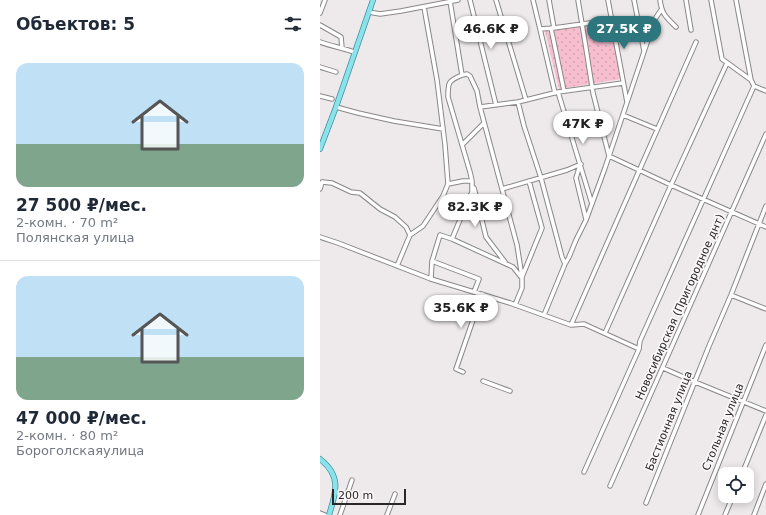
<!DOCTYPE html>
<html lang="ru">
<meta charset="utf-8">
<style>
body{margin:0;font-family:"DejaVu Sans",sans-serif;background:#f6f6f7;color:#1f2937;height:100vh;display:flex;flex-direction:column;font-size:15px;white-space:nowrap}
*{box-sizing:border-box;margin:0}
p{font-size:13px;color:#747a83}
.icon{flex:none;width:22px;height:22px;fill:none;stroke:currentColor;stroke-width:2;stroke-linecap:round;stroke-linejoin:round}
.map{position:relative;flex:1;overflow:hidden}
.details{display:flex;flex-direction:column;background:#fff;width:320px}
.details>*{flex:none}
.buttons{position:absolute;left:398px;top:467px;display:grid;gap:8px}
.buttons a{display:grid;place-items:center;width:36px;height:36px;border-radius:8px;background:#fff;box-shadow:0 2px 10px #0003;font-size:20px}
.scale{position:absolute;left:12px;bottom:10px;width:74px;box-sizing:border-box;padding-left:4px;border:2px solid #292728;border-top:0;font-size:11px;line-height:14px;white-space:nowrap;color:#292728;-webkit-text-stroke:3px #fbf7f8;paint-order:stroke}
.price{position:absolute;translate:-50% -34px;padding:0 9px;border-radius:14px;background:#fff;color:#222;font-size:13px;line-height:26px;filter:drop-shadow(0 1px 2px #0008)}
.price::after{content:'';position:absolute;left:50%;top:24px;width:12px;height:9px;margin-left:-6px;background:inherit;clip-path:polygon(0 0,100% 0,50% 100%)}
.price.current{background:#2e767e;color:#fff}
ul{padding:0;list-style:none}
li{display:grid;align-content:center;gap:8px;height:212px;padding:0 16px}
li+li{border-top:1px solid #e0e1e3}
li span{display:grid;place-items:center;height:124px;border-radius:12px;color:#555}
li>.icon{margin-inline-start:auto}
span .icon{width:72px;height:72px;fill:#fffc;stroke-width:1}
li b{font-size:17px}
h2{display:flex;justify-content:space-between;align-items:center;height:48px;padding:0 16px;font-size:17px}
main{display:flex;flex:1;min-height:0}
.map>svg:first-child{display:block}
.park{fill:url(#park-dots)}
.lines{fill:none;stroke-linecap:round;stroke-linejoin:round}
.minor-casing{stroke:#8b8788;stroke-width:5.5}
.major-casing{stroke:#37949e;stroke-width:6}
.minor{stroke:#fff;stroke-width:3.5}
.major{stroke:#8ce2eb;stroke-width:4.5}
.labels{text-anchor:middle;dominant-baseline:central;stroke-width:3.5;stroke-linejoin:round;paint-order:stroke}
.street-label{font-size:11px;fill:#292728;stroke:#fbf7f8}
</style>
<main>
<section class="details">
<h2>Объектов: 5<svg class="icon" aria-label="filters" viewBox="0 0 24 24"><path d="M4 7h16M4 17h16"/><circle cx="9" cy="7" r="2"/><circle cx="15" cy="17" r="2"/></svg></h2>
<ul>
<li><span style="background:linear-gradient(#bfe0f5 65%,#7fa58c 0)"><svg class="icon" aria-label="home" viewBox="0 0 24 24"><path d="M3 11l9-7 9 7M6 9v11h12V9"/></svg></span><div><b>27 500 ₽/мес.</b><p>2-комн. · 70 m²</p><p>Полянская улица</p></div></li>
<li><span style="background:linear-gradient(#bfe0f5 65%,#7fa58c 0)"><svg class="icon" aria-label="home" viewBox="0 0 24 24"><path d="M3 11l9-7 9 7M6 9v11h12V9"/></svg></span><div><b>47 000 ₽/мес.</b><p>2-комн. · 80 m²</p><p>Бороголскаяулица</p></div></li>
</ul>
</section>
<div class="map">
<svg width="446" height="515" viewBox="0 0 446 515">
<defs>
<pattern id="park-dots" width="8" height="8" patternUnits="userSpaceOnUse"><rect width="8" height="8" fill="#f7bed0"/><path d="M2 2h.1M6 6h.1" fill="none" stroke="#d4a3b3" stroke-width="1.8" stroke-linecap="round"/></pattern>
</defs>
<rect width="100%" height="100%" fill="#eee9eb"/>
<path class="park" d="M290,21L301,79L239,89L225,31Z"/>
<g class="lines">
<defs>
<path id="minor" d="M150,0L176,105
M176,0L206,100
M213,0L220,29L234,28L291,20
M229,0L234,28
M258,0L265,42L273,93L289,156L351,185L446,227
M288,0L307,102
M314,0L324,51
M340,0C342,15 346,17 356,27
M366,0L371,30
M391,0L402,59L431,80L434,86L446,91
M416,0L431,80
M130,1L142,75L147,74L150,76L157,91L160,107L182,189
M49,12L60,14L81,11L138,0
M0,13L5,0
M0,25L21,37L22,48
M231,28L244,91
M220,29L235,93
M0,42C11,46 23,48 34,52
M0,67L16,72
M238,92L272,204
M0,96L12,99
M198,102L204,126L221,178L242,257L245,264
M16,107L38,113L74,121L123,129
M160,107L198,102L238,92L303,83
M303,115L337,129
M142,145L164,123
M260,165L256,178L266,219
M128,184L143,181H152V182
M154,188L166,237L185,262
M0,189L2,182L12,183L31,192L40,193L60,209L75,217L86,227L90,235L77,266
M123,196L135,209L144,211
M90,235L103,226L123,196L128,184L125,145L117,80L104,7
M0,237L18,243L111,279L154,292L159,279L112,261
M132,239L149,198L152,192V181L150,172L128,97C128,82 128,81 142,75
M202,277L197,245L182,189L247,170L261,164
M111,279L112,261L120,235L132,239L193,267L201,277
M154,292L190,303L251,325L264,324L319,349
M411,295L446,309
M195,305L202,288V277L222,228L209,181
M224,315L245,264L249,257L256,240L266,220L285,168L335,19L341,10
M251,325L376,42
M285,333L351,185L407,63
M343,368L375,382L446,411
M143,372L136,369L162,294
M163,381L190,391
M264,472L319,349L320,341L434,86
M422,474L446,415
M290,486L446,134
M326,503L389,346L411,295L446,206
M0,513L5,515
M20,515L32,480
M67,515L75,494
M378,515L446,345
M405,515L413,496
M434,515L446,484"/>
<path id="major" d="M0,149L16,107L53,0
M0,459C22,476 16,493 9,515"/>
</defs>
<use href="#minor" class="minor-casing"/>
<use href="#major" class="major-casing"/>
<use href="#minor" class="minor"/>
<use href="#major" class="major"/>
</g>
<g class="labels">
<g class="street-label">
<text transform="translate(360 307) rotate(-66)">Новосибирская (Пригородное днт)</text>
<text transform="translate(349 421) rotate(-68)">Бастионная улица</text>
<text transform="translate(403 427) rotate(-68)">Стольная улица</text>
</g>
</g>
</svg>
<div class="buttons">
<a><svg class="icon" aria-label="locate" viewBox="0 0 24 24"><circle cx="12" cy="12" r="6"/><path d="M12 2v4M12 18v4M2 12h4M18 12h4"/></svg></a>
</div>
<div class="scale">200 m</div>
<b class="price" style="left:171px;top:50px">46.6K ₽</b>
<b class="price current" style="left:304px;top:50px">27.5K ₽</b>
<b class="price" style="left:263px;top:145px">47K ₽</b>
<b class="price" style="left:155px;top:228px">82.3K ₽</b>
<b class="price" style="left:141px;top:329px">35.6K ₽</b>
</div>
</main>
